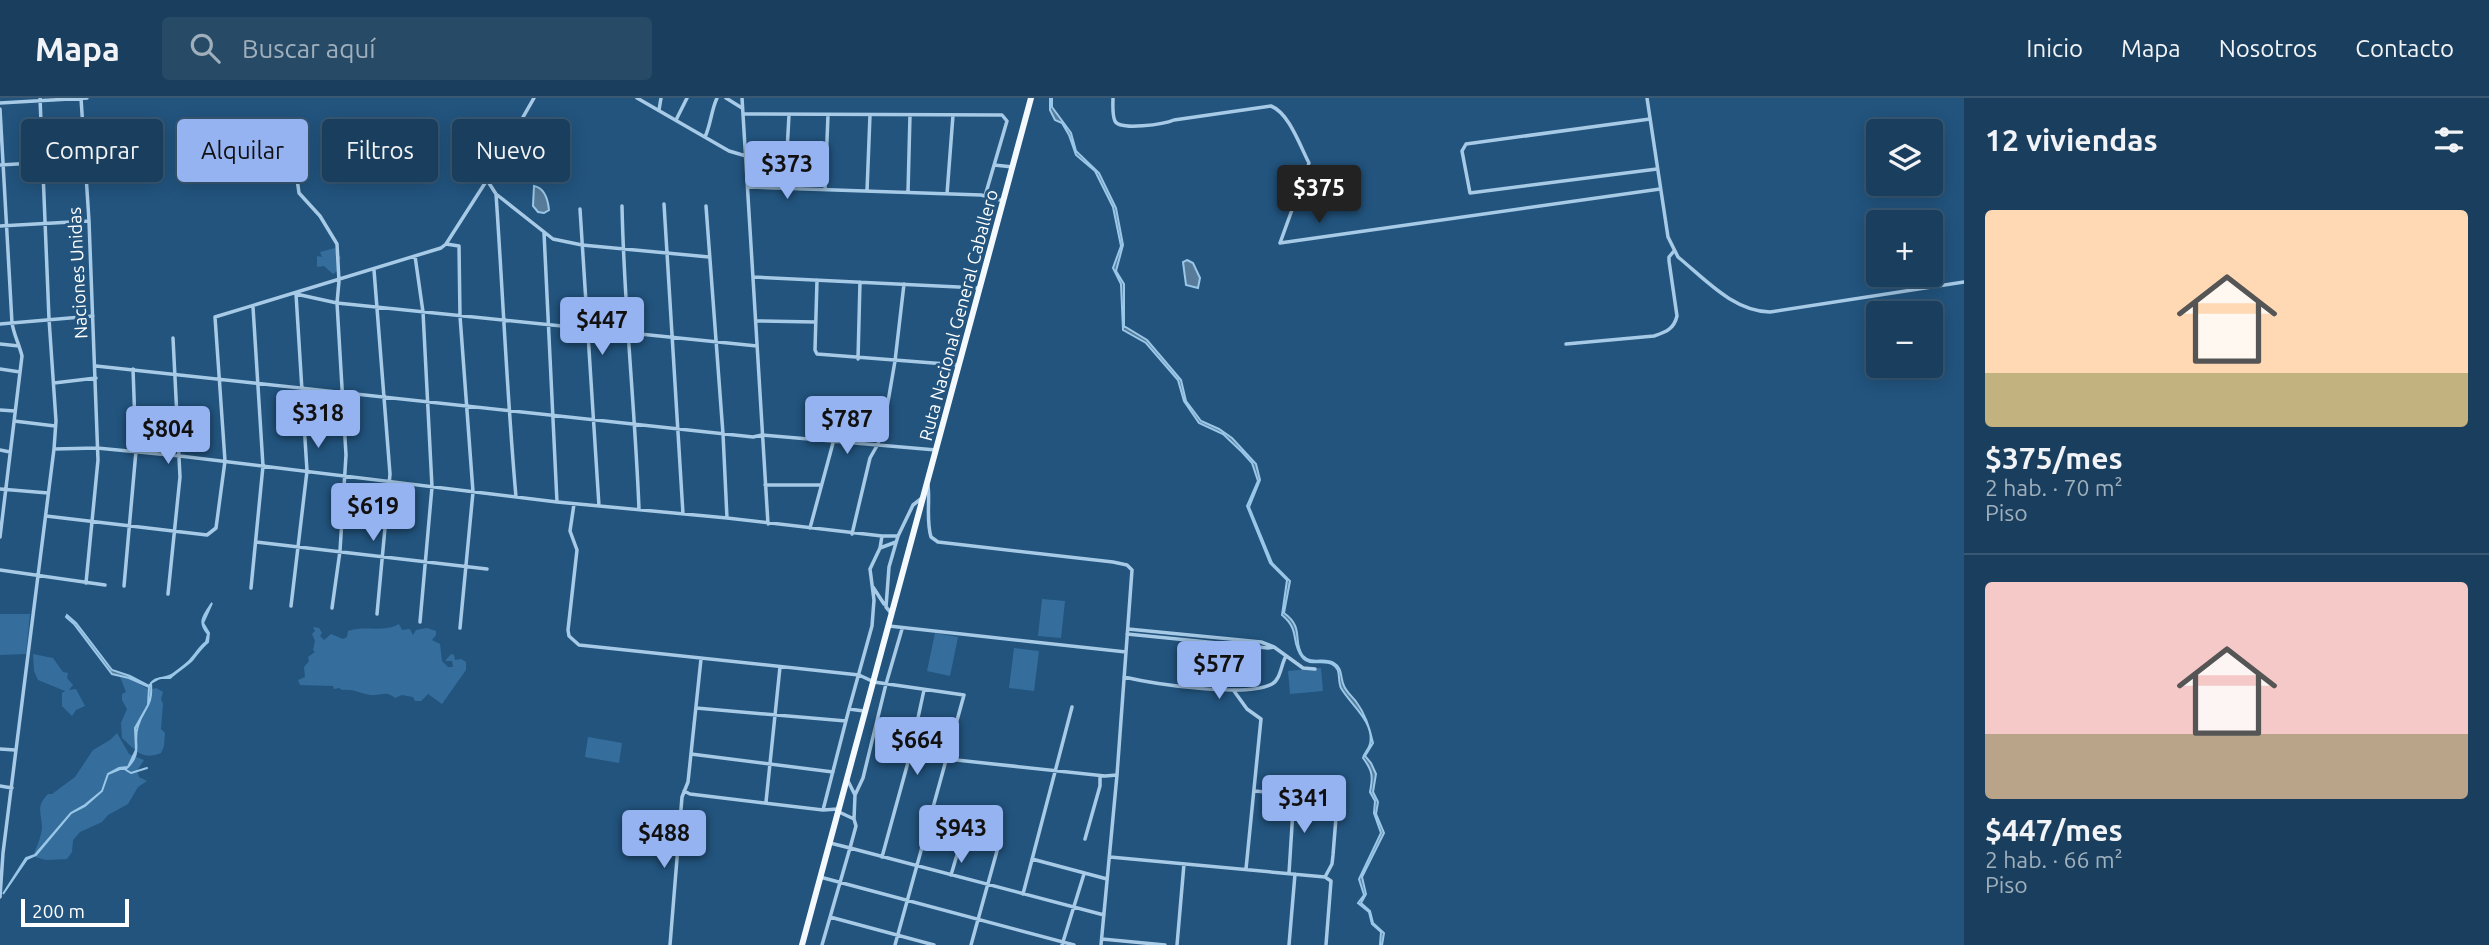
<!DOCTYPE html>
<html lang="es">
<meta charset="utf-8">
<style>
body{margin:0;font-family:Ubuntu,sans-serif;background:#274a67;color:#f1f3f6;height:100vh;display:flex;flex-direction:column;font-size:26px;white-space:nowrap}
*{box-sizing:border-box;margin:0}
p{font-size:23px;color:#9fafbc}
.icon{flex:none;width:38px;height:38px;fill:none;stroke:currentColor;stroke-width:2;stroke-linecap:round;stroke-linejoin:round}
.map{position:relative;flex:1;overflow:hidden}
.drawer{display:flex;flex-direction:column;background:#1a3f5e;width:525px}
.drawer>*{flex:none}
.banner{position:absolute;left:21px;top:21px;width:665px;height:63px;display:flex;gap:14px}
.controls{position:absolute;left:1866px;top:21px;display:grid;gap:14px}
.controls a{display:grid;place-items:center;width:77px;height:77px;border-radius:7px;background:#1a3f5e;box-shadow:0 4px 18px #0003,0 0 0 2px #385873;font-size:35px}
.scale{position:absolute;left:21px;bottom:18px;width:108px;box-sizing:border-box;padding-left:7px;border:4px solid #fff;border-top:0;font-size:19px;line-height:24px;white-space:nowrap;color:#fff;-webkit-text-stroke:5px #22547e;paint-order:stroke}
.price{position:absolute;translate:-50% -60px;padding:0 16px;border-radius:7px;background:#95b2f1;color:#111;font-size:23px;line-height:46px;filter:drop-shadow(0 2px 4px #0008)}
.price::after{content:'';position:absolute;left:50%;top:42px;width:21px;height:16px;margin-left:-10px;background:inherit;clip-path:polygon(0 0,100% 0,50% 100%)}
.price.active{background:#222;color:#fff}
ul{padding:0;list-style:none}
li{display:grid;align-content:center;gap:14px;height:371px;padding:0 21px}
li+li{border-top:2px solid #385873}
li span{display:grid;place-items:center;height:217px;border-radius:7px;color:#555}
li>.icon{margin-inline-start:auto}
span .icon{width:126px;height:126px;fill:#fffc;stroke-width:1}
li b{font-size:30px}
h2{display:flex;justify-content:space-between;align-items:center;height:84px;padding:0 21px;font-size:30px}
.pill{padding:0 24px;border-radius:7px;background:#1a3f5e;box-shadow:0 4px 18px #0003,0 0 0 2px #385873;font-size:24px;line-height:63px}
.pill.active{background:#95b2f1;color:#111}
header{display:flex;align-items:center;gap:42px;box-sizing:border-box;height:98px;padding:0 35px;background:#1a3f5e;border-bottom:2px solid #385873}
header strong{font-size:33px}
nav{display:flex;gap:38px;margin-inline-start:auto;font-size:24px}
.search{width:490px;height:63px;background:#274a67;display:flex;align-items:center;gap:18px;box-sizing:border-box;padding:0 24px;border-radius:7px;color:#9fafbc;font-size:26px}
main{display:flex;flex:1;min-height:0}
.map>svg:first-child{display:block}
.green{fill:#356e9c}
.water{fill:#577b99;stroke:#9ac7e8;stroke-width:2}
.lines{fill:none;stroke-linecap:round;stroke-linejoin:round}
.stream{stroke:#9ac7e8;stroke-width:2}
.minor{stroke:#a7cae7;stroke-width:3.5}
.tertiary{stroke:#a7cae7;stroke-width:3.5}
.trunk{stroke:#f4f9fe;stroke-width:6}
.labels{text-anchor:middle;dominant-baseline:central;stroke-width:6;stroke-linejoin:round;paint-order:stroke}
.street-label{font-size:18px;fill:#fff;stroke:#22547e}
</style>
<header>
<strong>Mapa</strong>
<div class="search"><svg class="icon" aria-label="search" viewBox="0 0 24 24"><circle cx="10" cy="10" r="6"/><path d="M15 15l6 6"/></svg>Buscar aquí</div>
<nav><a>Inicio</a><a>Mapa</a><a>Nosotros</a><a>Contacto</a></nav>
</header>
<main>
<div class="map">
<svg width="1964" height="847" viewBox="0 0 1964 847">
<rect width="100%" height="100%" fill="#22547e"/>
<path class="green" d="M335,150L341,160L337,165L340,171L333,176L324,168L317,169V158L322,159L320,154Z
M1042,501L1065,503L1061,540L1038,538Z
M0,516H30L26,556L0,557Z
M399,526L402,532L410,531L413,537L416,532L427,530L436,533V537L432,542L440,546L442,563L448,569H453L452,563H445L451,556L454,557L455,562L461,561L466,564V572L442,606L428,596L421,603H415L413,599L402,597L395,600C386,593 383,597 374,597C363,597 354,590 342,592L339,590L334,591L333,588L300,587L298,582L305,579L304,569L309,563L308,559L315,554L313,552L315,543L312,536L315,533L313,529L319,530L322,535L320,538L324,542L331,536L343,541L347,539L348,533C365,527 384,535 399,526Z
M935,535L958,539L950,578L927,573Z
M1014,550L1039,553L1034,593L1009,590Z
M33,556L53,560L63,574L68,575L67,580L73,587L69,592L76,591L85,608L76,612L72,618L62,608V595L65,593L38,582L34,573Z
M1321,570L1323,593L1290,596L1288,573Z
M120,579L128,580L150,592L156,590L163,594L161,601L163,606L161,631L165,635L164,648L161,655C141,663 136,652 122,640L121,625L127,611L122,602V596L126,594Z
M117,635L129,656L144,662L137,673L139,679L147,683L138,689L128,706L108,717L102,724L80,734L73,742L72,754L67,761L46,762L35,759L34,756C37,748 42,737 42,728C41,714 36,708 48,696H52L75,679L93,652L110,642Z
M588,639L622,645L619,665L585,659Z"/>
<path class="water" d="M1050,0H1052V9L1071,35L1076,53L1099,75L1116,110L1123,147L1116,173L1124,186V228L1147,242L1181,282L1186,303L1201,323L1219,331L1232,340L1256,366L1260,382L1249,409L1272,465L1290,483L1284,515C1305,530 1292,544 1303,558C1311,567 1325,559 1334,565C1343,570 1340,580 1344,588C1347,595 1353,599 1357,605C1366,617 1370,631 1373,645L1365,658L1371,665L1376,676L1373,694L1378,704L1376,716L1384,735L1362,779L1366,796L1361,805L1370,813L1373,825L1384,835L1382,847H1380L1381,834L1372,826L1369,814L1358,805L1364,797L1359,781L1381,735L1374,715L1375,703L1370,694C1373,679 1373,673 1363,660C1364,655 1369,651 1370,646C1375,624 1350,606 1341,590C1337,581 1342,571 1332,566C1322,561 1310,569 1302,559C1290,543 1301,533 1282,517L1287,482L1270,465L1247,408L1258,383L1252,365L1242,354L1223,336L1199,325L1184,303L1178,282L1146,245L1123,232L1121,186L1113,170L1121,148L1113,109L1095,73L1076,57L1069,37L1062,25L1055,22L1050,12Z
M534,88C545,90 548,102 549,112L544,115L538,114L533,108Z
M1187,162L1193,165L1200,180L1198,190L1186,187L1183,164Z
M212,505L203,525L209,535L208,544C201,550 198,555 193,561C189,566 176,574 170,580H160L151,585C153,610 144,608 138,628C132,645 144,654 126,671H120L108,676L102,693L85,708L71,715L36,757L27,761L3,796L26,760L35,757L71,715L85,707L102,693L108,676L119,670L128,669L136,652L135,630L148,607L149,589L129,580L112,576L74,526L66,519L67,517L76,525L112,572L130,578L149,588C155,577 164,582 173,576C178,572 187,566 191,561C197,555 199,549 206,544L208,536C197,524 204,517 212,505Z"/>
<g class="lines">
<path class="stream" d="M126,672L131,675L147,670"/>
<path class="minor" d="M40,0L49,221L56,323L54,351
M81,0L89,123L98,362L86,485
M637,0L729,53L746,58
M726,0L742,10
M742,0L768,426
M1113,0C1113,6 1112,17 1115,23C1119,33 1165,26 1174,22L1271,8C1289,15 1300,48 1309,65L1280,145L1660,91
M0,5L87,0
M0,11L12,225C14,237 19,246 22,258L0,439
M659,12L661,0
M744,16L1002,17L1007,23L985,98
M1650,21L1466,46L1462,53L1470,95L1657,71
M676,22L687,0
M290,31L299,95L320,118L337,146L339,183L337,205L346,357L340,453L332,510
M705,39C711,26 711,13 717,0
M0,67L85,62
M994,67L1013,69
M487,82L496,96L553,141L582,147L709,159
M748,89L981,97L1004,103
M785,90L789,17
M825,92L828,17
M867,93L870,17
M908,94L910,17
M496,96C503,197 507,298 516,399
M947,96L953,17
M664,106L683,416
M622,108C624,209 635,310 639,411
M706,108L723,336L727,420
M580,111L599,408
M0,128L89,123
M544,135L557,404
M446,146L459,148L460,218L473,394L460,530
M415,158L423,214L432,389L420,524
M374,172L390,376L377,516
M754,179L979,190
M817,182L815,252L817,256L959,267
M757,223L815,224
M0,226L93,218
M0,246L19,248
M1566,246L1654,238C1666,234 1674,231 1677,218L1669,163V159L1674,153
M858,261L860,184
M96,268L753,339L762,337L936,352
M0,271L20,274
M54,285L96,280
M0,312L15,313
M14,323L55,328
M0,352L10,354
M765,387H821
M928,387C930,405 926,422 931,439L938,444L1113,464L1127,467L1132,472L1117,677L1101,847
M0,391L48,395
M574,406L570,433L577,452L568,532L569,538L579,547L859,577L874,584L964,597L895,847
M46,418L207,437L216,430L225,363L215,219L441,150L446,146L487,82L534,0
M810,430L833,345
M852,436L870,360L878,346L884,327L895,263L904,186
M256,444L487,471
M880,450L896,444
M0,472L105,487
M124,488L136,353L133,271
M873,489L884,506
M251,490L263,368L253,209
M168,496L180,379L173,240
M291,508L307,373L296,196L337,205L757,248
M892,516L886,509L889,469L898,438
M889,528L1126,554
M1127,536L1268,550L1274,549L1261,544L1128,531
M1274,549L1303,570L1315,571
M1124,579C1154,586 1246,600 1272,586C1281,581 1281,566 1286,558
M1234,593L1247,611L1261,621L1246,771
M696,610L846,623
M849,611L872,528L874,502L870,471L880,450L882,438
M0,651L15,652
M691,656L833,674
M910,657L1105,678L1117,677
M848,683L855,697L854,721
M0,688L12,690
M684,693L690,696L823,712L838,711
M1254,693L1337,700
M855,697L863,680L886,586L902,531
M766,704L780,569
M823,712L849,611L864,613
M839,714L854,721L856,728L850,750L1104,817
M1085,741L1100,688V678
M882,759L910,657L924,592
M1110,759L1325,779L1331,783L1326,847
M1032,761L1107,781
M1289,775L1294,696
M951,777L965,730
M820,779L1074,847
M1325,779L1332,766L1333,757L1339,682
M1023,796L1072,609
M0,799L3,755L54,351L97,350L180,358L557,404L727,420L882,438H898L913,407L922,400
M830,819L934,847
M1102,841L1165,847
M670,847L682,699L688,684L701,561
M822,847L850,750L830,745
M971,847L1000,742
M1062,847L1084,776
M1177,847L1184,766
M1289,847L1295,776"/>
<path class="tertiary" d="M1647,0L1668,139L1678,159C1706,182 1733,213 1770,214L1964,184"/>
<path class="trunk" d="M802,847L1031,0"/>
</g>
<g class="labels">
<g class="street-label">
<text transform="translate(77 175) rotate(-93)">Naciones Unidas</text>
<text transform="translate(958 217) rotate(-75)">Ruta Nacional General Caballero</text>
</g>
</g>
</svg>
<div class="controls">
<a><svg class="icon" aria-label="layers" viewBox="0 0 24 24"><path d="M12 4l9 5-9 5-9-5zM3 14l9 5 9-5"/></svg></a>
<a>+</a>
<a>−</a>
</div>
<div class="scale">200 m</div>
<b class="price" style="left:787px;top:103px">$373</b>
<b class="price active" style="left:1319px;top:127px">$375</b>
<b class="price" style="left:602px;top:259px">$447</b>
<b class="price" style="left:318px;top:352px">$318</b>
<b class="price" style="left:847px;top:358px">$787</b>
<b class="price" style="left:168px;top:368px">$804</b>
<b class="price" style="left:373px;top:445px">$619</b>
<b class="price" style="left:1219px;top:603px">$577</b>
<b class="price" style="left:917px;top:679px">$664</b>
<b class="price" style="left:1304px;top:737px">$341</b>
<b class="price" style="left:961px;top:767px">$943</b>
<b class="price" style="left:664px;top:772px">$488</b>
<div class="banner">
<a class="pill">Comprar</a>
<a class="pill active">Alquilar</a>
<a class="pill">Filtros</a>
<a class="pill">Nuevo</a>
</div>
</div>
<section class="drawer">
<h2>12 viviendas<svg class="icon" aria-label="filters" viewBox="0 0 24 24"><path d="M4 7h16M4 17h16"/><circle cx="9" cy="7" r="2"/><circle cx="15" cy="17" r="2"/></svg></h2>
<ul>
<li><span style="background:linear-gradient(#ffd9b3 75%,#c2b280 0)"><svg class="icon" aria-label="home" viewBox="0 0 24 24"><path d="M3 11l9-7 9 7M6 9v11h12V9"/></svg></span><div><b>$375/mes</b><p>2 hab. · 70 m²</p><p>Piso</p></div></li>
<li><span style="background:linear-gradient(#f6c9c9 70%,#b9a48a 0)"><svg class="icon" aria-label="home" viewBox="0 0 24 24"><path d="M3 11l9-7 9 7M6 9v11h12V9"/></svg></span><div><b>$447/mes</b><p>2 hab. · 66 m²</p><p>Piso</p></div></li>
</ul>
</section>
</main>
